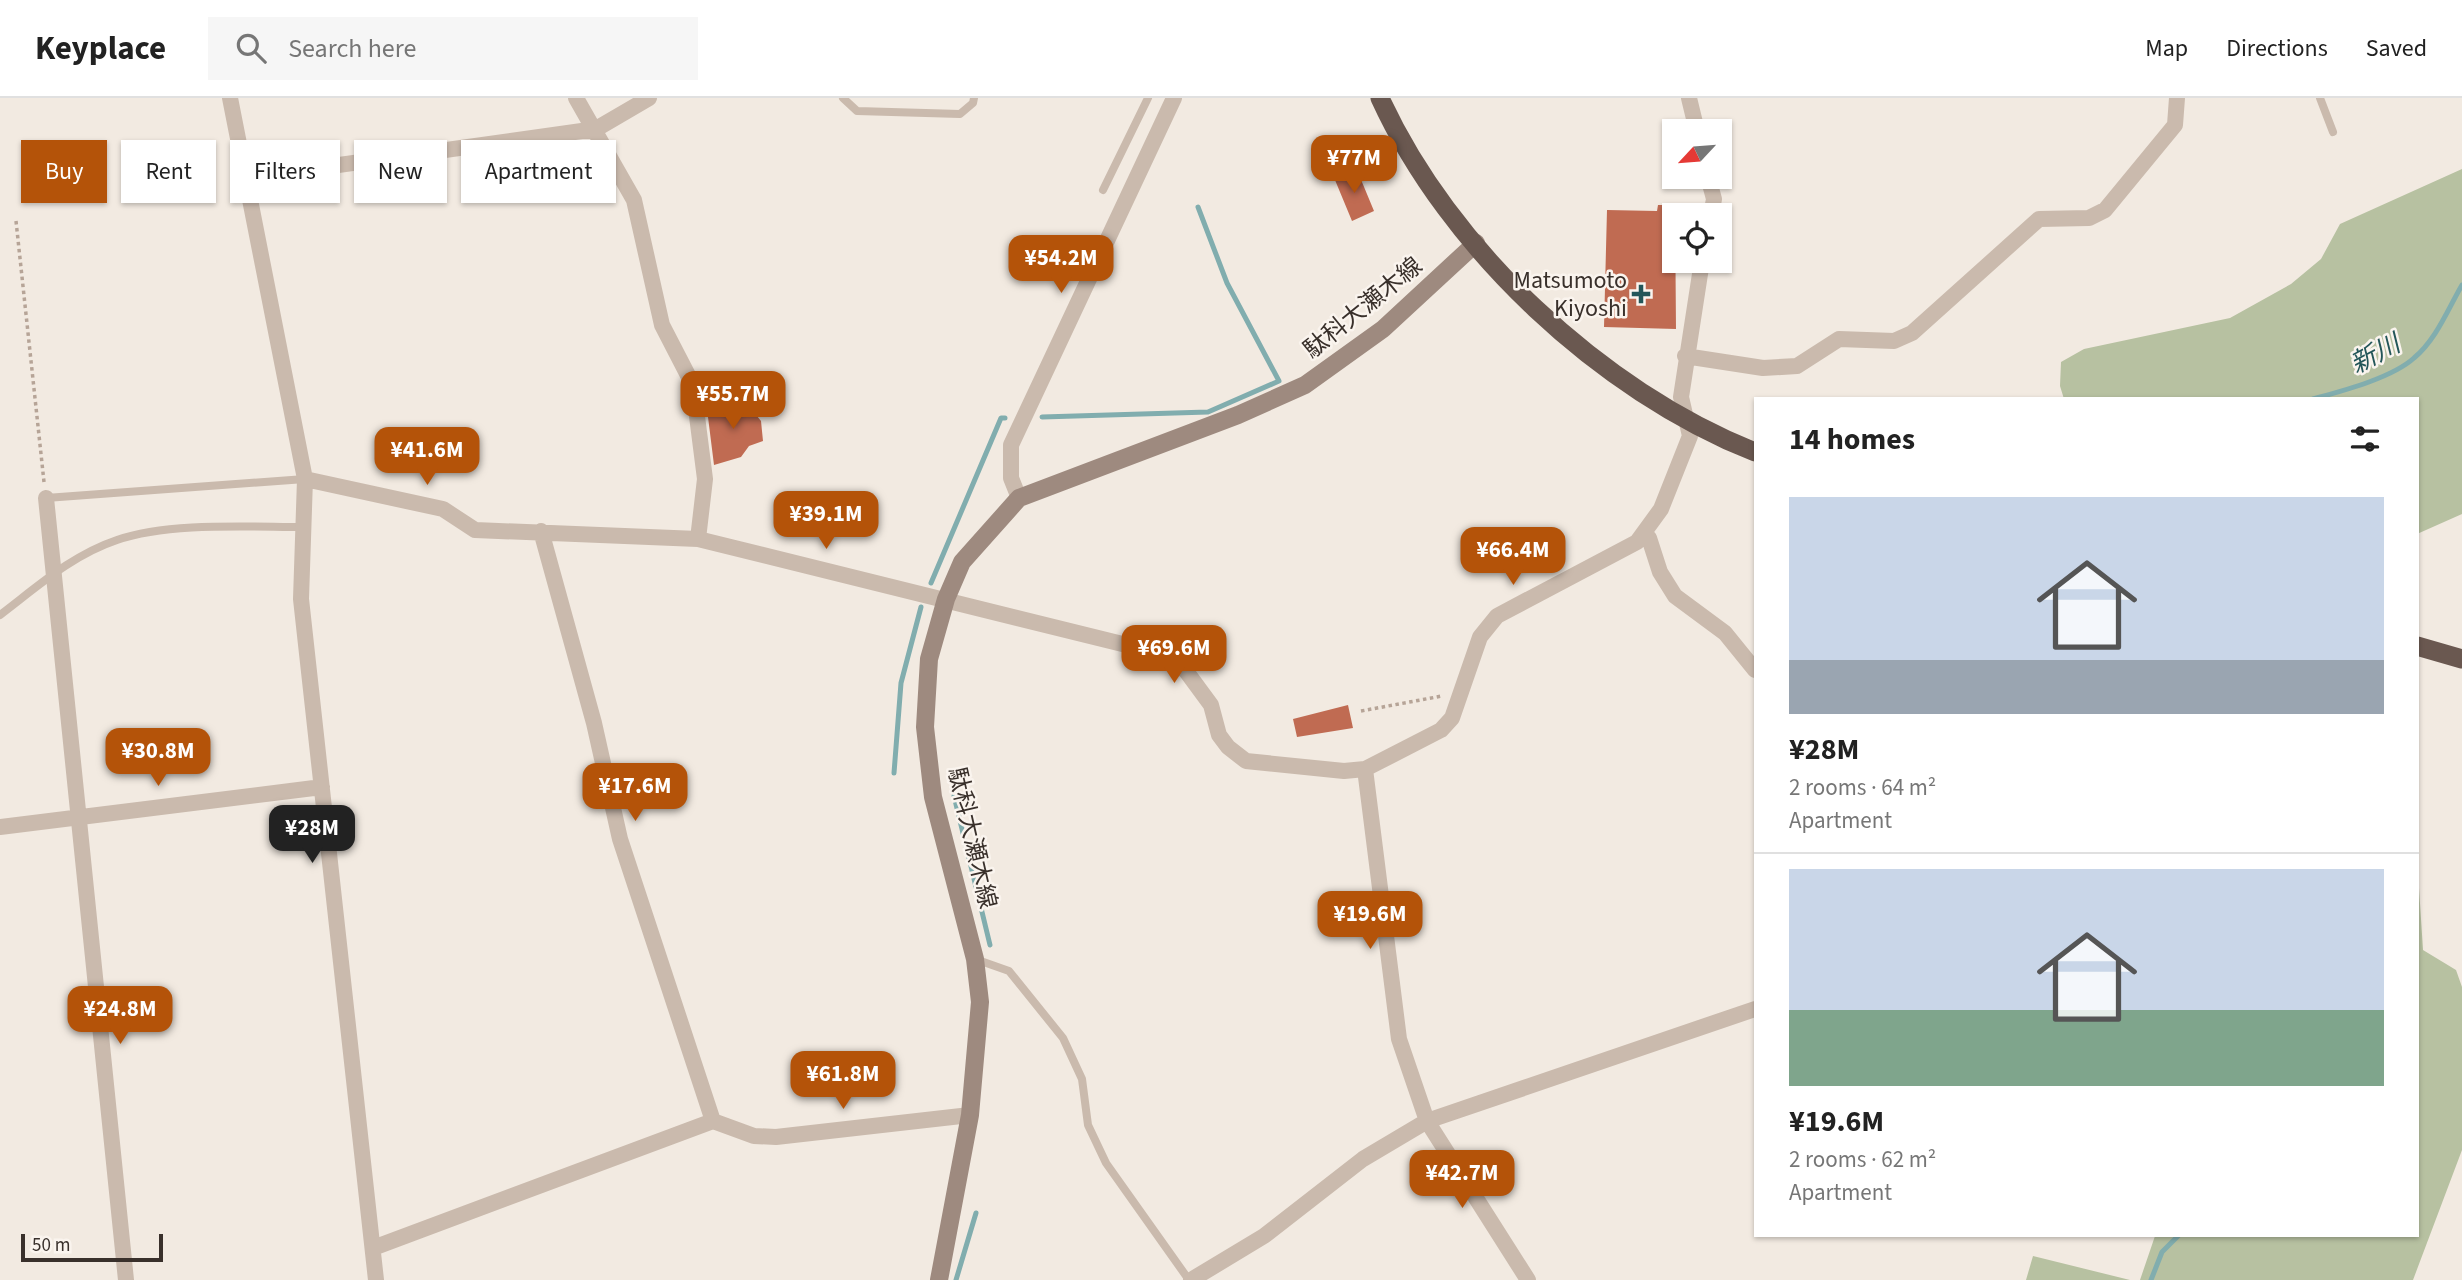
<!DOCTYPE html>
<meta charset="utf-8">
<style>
body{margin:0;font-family:"Source Sans 3","Noto Sans JP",sans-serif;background:#f6f6f6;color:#222;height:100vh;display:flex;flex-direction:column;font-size:26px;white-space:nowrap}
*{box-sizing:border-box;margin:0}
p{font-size:23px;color:#767676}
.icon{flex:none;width:38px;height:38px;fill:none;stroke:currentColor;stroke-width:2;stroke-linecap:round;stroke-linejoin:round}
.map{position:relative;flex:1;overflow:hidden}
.sheet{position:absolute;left:1754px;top:299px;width:665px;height:840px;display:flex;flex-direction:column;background:#fff;border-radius:0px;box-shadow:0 2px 5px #0004}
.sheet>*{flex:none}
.hud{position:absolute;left:21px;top:42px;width:665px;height:63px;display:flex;gap:14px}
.needle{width:46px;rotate:244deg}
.fabs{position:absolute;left:1662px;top:21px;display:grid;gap:14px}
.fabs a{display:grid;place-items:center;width:70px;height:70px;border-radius:0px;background:#fff;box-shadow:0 2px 5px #0004;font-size:35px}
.scale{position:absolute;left:21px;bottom:18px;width:142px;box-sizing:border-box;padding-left:7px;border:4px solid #39302b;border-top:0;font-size:19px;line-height:24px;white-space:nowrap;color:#39302b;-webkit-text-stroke:5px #faf4ee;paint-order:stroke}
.price{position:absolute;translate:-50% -60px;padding:0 16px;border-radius:14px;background:#b45309;color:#fff;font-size:23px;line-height:46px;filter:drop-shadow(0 2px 4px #0008)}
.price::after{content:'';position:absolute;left:50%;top:42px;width:21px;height:16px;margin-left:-10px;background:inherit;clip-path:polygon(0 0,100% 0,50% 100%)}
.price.current{background:#222;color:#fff}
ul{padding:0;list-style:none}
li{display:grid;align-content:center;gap:14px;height:371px;padding:0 35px}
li+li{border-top:2px solid #e0e0e0}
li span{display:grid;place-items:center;height:217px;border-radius:0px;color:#555}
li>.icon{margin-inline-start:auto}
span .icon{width:126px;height:126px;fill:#fffc;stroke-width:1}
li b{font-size:30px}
h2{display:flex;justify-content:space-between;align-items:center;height:84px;padding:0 35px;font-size:30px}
.pill{padding:0 24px;border-radius:0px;background:#fff;box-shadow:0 2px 5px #0004;font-size:24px;line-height:63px}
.pill.current{background:#b45309;color:#fff}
header{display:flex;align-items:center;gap:42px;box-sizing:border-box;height:98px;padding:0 35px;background:#fff;border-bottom:2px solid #e0e0e0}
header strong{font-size:33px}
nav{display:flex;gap:38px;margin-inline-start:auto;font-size:24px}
.search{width:490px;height:63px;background:#f6f6f6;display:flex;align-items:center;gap:18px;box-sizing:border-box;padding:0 24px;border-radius:0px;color:#767676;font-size:26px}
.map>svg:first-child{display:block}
.green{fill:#b7c1a1}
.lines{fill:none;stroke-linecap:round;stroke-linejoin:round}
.stream{stroke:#81adae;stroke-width:5}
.building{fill:#c06b52}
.path{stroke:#b6a497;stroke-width:3.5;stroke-dasharray:3.5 3.5;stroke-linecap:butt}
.service{stroke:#cabaad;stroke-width:8}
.minor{stroke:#cabaad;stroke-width:16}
.secondary{stroke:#9e8a7f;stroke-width:18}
.trunk{stroke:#6a5850;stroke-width:19}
.poi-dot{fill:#235659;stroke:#faf4ee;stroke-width:2.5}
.labels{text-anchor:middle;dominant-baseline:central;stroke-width:5;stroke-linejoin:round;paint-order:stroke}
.poi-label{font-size:24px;fill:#39302b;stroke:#faf4ee;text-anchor:end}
.street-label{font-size:24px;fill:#39302b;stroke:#faf4ee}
.water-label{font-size:26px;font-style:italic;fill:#235659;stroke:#faf4ee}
</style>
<header>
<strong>Keyplace</strong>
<div class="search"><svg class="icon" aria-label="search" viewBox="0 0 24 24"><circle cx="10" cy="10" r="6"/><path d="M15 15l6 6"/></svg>Search here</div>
<nav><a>Map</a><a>Directions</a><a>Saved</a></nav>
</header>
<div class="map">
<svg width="2462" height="1182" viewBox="0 0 2462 1182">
<rect width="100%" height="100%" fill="#f2eae1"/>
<path class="green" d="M2462,71V416L2417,436V301H2064L2060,288L2061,264L2084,251L2230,220L2291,186L2321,161L2340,126Z
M2417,759L2423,852L2456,872L2462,889V1052L2413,1182H2140L2155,1138H2417Z
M2033,1158L2130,1182H2026Z"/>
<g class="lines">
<path class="stream" d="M2313,301C2342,293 2392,280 2414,260C2436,242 2448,211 2462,187
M1042,319L1208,314L1279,283L1227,185L1198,109
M931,485L1001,320H1005
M894,675L901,585L921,509
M954,698L990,847
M956,1182L976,1115
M2151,1182L2162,1154L2178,1138"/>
</g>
<path class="building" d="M1357,72L1374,113L1352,123L1335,82Z
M1658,107H1675L1676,231L1604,229L1607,112L1657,113Z
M744,302L761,323L763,343L749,348L741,359L714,367L707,311Z
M1348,607L1353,630L1297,639L1293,621Z"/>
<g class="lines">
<path class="path" d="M16,123L44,384
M1361,613L1442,598"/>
<path class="service" d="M843,0L857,13L960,16L973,5L974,0
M2320,0L2333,34
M1103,92L1148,0
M46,400L305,381
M0,517C37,489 72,457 117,442C168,424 249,429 303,429
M975,861L1009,873L1063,940L1082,981L1088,1027L1106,1065L1189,1182"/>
<path class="minor" d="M230,0L305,381L301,501L376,1182
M576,0L634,102L662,227L693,287L705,381L698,441
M1689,0L1697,33
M1708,79L1714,101L1711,117
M246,80L596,31L649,0
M1685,258L1763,270L1797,268L1839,241L1894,243L1912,235L2039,121L2089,120L2105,112L2175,27L2177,0
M305,381L443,411L475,432L698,441L1163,556L1186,573L1211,607L1219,637L1228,649L1246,663L1344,673L1365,671L1441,632L1452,620L1480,539L1497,518L1637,444L1661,411L1690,338L1681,299L1702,163
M46,400L126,1182
M1019,400L1011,380V347L1174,0
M541,433L594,625L620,741L713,1023
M1644,436L1649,440L1660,474L1675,498L1725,535L1755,572
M1365,671L1399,941L1427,1023L1528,1182
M0,729L322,689
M373,1150L713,1023L754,1038L776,1039L970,1017
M1191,1182L1264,1138L1363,1061L1427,1023L1755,911"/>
<path class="secondary" d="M939,1182L970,1017L980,904L975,861L933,699L925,629L929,561L946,501L962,464L1019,400L1238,317L1305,287L1383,231L1476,145"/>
<path class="trunk" d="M1380,0C1449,151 1601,293 1755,354
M2417,548L2462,561"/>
</g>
<path class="poi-dot" d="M1637.5 185.5h7v7h7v7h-7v7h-7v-7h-7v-7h7z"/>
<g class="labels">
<g class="poi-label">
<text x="1627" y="182">Matsumoto<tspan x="1627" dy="28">Kiyoshi</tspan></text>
</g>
<g class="street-label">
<text transform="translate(1363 210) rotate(-39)">駄科大瀬木線</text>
<text transform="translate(972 740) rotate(77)">駄科大瀬木線</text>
</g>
<g class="water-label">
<text transform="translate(2375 256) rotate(-28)">新川</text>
</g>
</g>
</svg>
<div class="fabs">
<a><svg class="needle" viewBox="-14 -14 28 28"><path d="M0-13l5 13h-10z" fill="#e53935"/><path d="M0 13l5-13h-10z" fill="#767676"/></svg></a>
<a><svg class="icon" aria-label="locate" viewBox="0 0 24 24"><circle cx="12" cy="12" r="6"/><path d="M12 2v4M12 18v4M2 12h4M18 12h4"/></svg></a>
</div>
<div class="scale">50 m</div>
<b class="price" style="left:1354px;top:97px">¥77M</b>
<b class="price" style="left:1061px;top:197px">¥54.2M</b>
<b class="price" style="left:733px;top:333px">¥55.7M</b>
<b class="price" style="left:427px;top:389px">¥41.6M</b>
<b class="price" style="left:826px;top:453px">¥39.1M</b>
<b class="price" style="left:1513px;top:489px">¥66.4M</b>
<b class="price" style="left:1174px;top:587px">¥69.6M</b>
<b class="price" style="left:158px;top:690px">¥30.8M</b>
<b class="price" style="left:635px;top:725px">¥17.6M</b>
<b class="price current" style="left:312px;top:767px">¥28M</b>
<b class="price" style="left:1370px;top:853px">¥19.6M</b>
<b class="price" style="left:120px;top:948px">¥24.8M</b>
<b class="price" style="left:843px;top:1013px">¥61.8M</b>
<b class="price" style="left:1462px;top:1112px">¥42.7M</b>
<div class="hud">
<a class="pill current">Buy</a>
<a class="pill">Rent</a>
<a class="pill">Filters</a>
<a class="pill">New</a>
<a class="pill">Apartment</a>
</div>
<section class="sheet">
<h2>14 homes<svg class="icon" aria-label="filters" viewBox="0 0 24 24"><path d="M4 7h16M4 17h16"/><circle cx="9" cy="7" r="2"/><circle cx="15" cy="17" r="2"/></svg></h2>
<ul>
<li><span style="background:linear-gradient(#c9d6e8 75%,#9aa5b1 0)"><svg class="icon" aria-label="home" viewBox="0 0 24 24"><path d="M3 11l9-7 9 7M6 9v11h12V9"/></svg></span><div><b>¥28M</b><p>2 rooms · 64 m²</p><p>Apartment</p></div></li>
<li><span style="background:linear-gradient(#c9d6e8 65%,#7fa58c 0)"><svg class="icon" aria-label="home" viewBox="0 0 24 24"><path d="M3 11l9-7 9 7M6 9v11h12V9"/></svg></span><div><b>¥19.6M</b><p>2 rooms · 62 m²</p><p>Apartment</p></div></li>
</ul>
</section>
</div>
